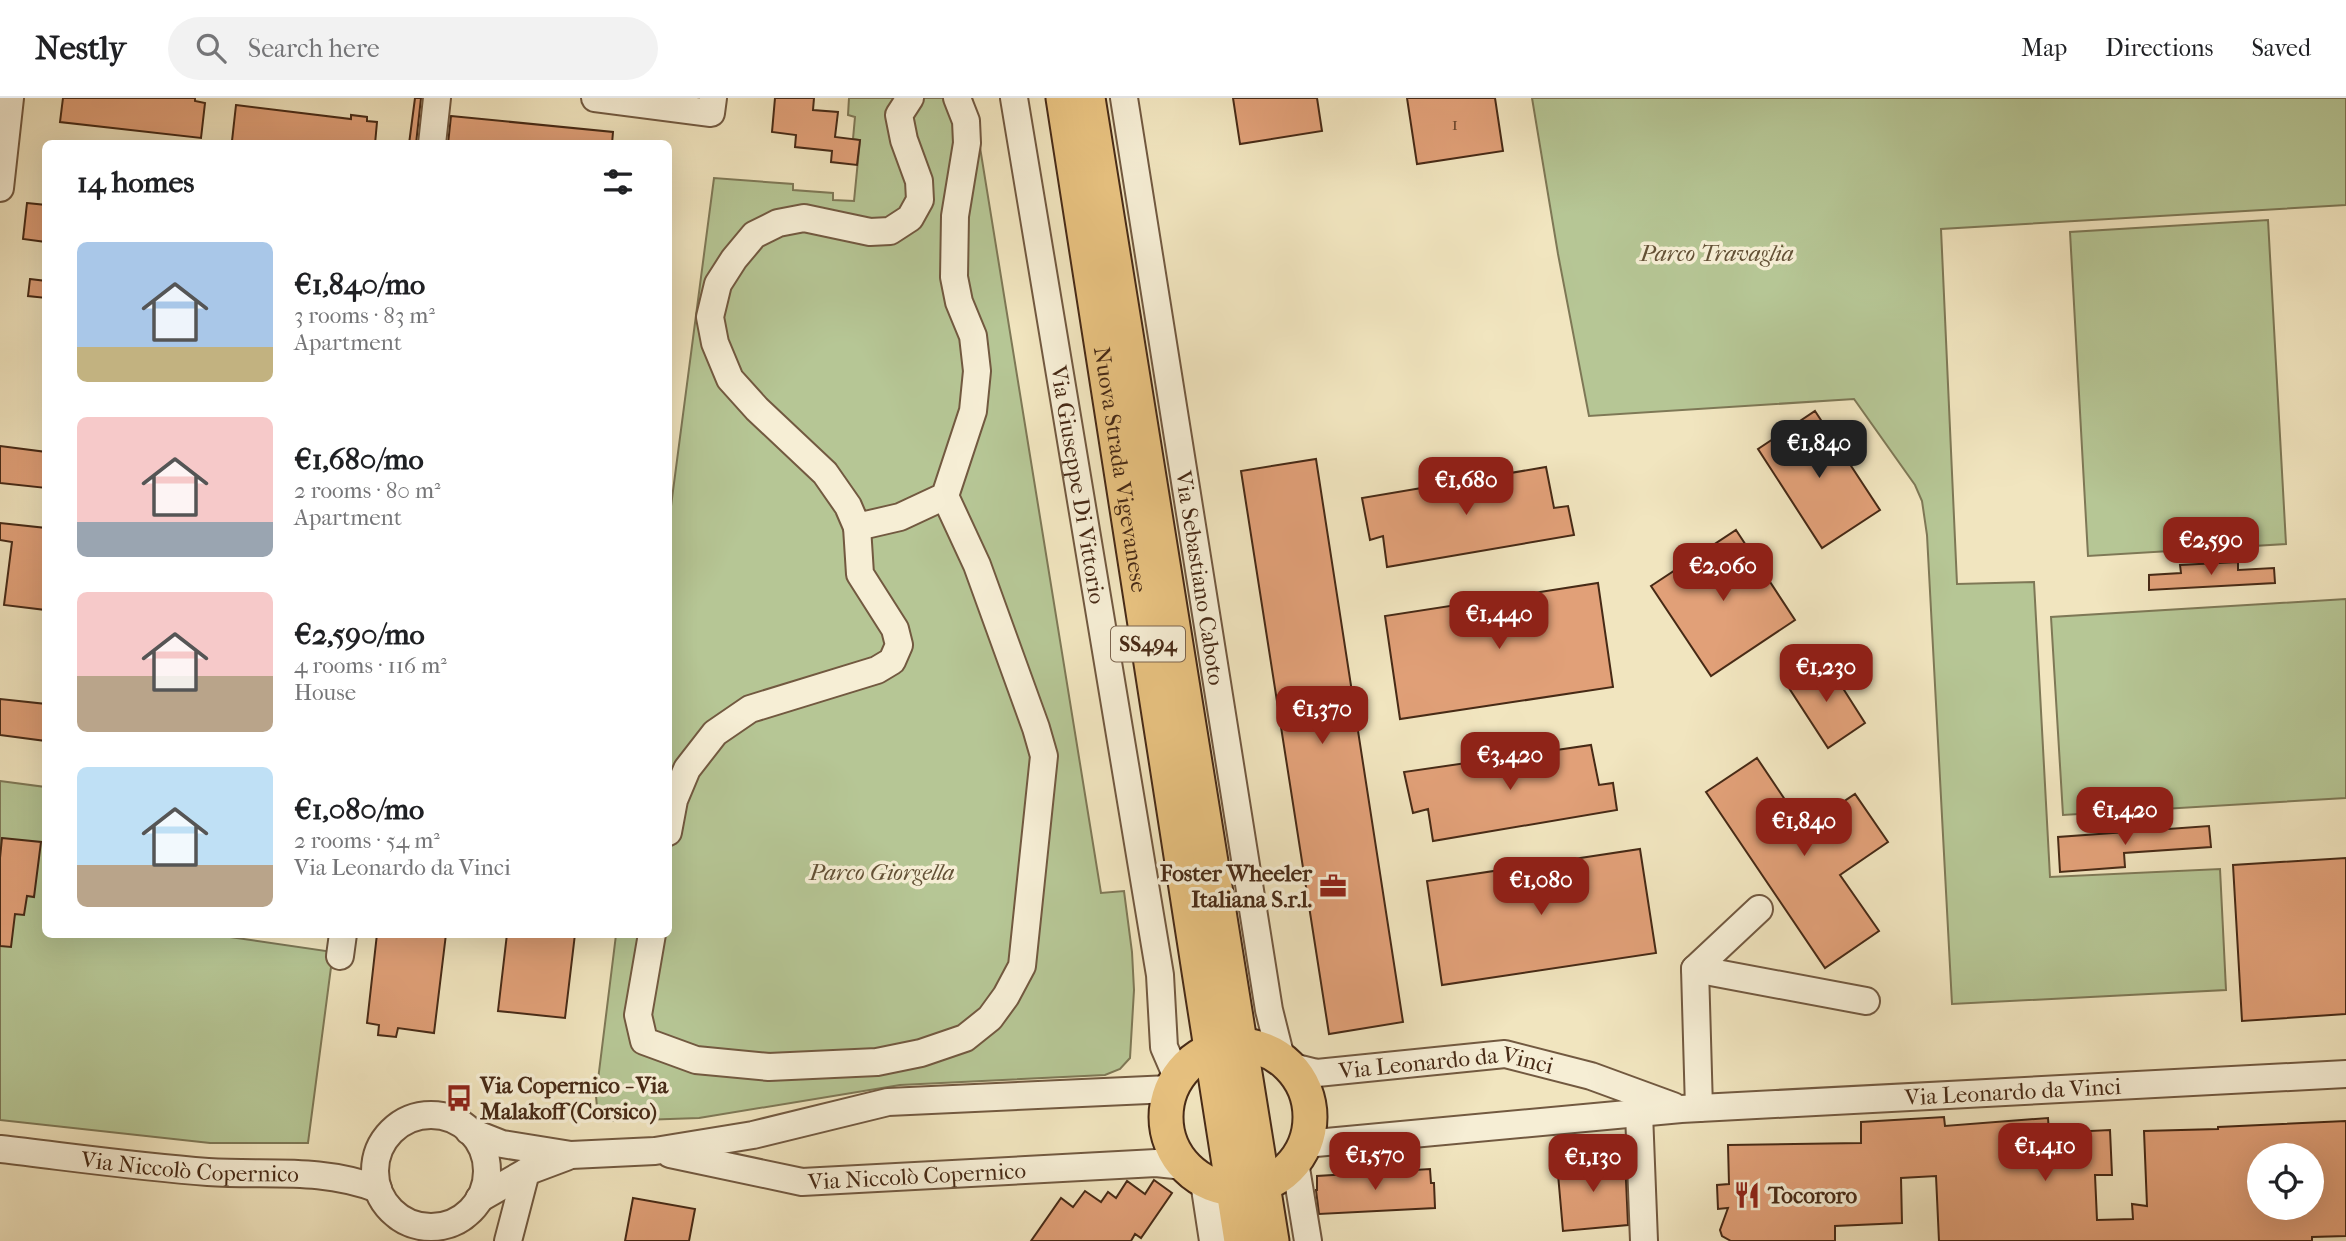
<!DOCTYPE html>
<meta charset="utf-8">
<style>
body{margin:0;font-family:"IM FELL French Canon",serif;background:#f2f2f2;color:#202124;height:100vh;display:flex;flex-direction:column;font-size:26px;white-space:nowrap}
*{box-sizing:border-box;margin:0}
p{font-size:23px;color:#757577}
.icon{flex:none;width:38px;height:38px;fill:none;stroke:currentColor;stroke-width:2;stroke-linecap:round;stroke-linejoin:round}
.map{position:relative;flex:1;overflow:hidden}
.drawer{position:absolute;left:42px;top:42px;width:630px;height:798px;display:flex;flex-direction:column;background:#fff;border-radius:10px;box-shadow:0 7px 28px #0002}
.drawer>*{flex:none}
.tools{position:absolute;left:2247px;top:1045px;display:grid;gap:14px}
.tools a{display:grid;place-items:center;width:77px;height:77px;border-radius:50%;background:#fff;box-shadow:0 7px 28px #0002;font-size:35px}
.price{position:absolute;translate:-50% -60px;padding:0 16px;border-radius:14px;background:#8f2418;color:#fff;font-size:23px;line-height:46px;filter:drop-shadow(0 2px 4px #0008)}
.price::after{content:'';position:absolute;left:50%;top:42px;width:21px;height:16px;margin-left:-10px;background:inherit;clip-path:polygon(0 0,100% 0,50% 100%)}
.price.active{background:#222;color:#fff}
ul{padding:0;list-style:none}
li{display:flex;align-items:center;gap:21px;height:175px;padding:0 35px}
li span{display:grid;place-items:center;flex:none;width:196px;height:140px;border-radius:10px;color:#555}
li>.icon{margin-inline-start:auto}
span .icon{width:84px;height:84px;fill:#fffc;stroke-width:1}
li b{font-size:30px}
h2{display:flex;justify-content:space-between;align-items:center;height:84px;padding:0 35px;font-size:30px}
header{display:flex;align-items:center;gap:42px;box-sizing:border-box;height:98px;padding:0 35px;background:#fff;border-bottom:2px solid #e0e0e0}
header strong{font-size:33px}
nav{display:flex;gap:38px;margin-inline-start:auto;font-size:24px}
.search{width:490px;height:63px;background:#f2f2f2;display:flex;align-items:center;gap:18px;box-sizing:border-box;padding:0 24px;border-radius:38px;color:#757577;font-size:26px}
.map>svg:first-child{display:block}
.green{fill:#b6c695;stroke:#7e7856;stroke-width:2}
.building{fill:#e1a078;stroke:#472a16;stroke-width:2;fill-rule:evenodd}
.lines{fill:none;stroke-linecap:round;stroke-linejoin:round}
.minor-casing{stroke:#725940;stroke-width:30}
.major-casing{stroke:#472a16;stroke-width:37}
.minor{stroke:#f6eed5;stroke-width:26}
.major{stroke:#e8c280;stroke-width:33}
.labels{text-anchor:middle;dominant-baseline:central;stroke-width:7;stroke-linejoin:round;paint-order:stroke}
.number-label{font-size:19px;fill:#6e482e}
.shield{fill:#f6eed5;stroke:#7c654f;stroke-width:2}
.shield-label{font-size:21px;font-weight:bold;fill:#472a16}
.park-label{font-size:23px;font-style:italic;fill:#635136;stroke:#f6eed5}
.street-label{font-size:23px;fill:#472a16;stroke:#f6eed5}
.poi-label{font-size:23px;font-weight:bold;fill:#472a16;stroke:#f6eed5;text-anchor:start}
</style>
<header>
<strong>Nestly</strong>
<div class="search"><svg class="icon" aria-label="search" viewBox="0 0 24 24"><circle cx="10" cy="10" r="6"/><path d="M15 15l6 6"/></svg>Search here</div>
<nav><a>Map</a><a>Directions</a><a>Saved</a></nav>
</header>
<div class="map">
<svg width="2346" height="1143" viewBox="0 0 2346 1143">
<rect width="100%" height="100%" fill="#f1e5bf"/>
<filter id="stains"><feTurbulence type="fractalNoise" baseFrequency=".00286" numOctaves="4"/><feColorMatrix values="0 0 0 0 .2 0 0 0 0 .09 0 0 0 0 .02 0 0 0 .5 -.17"/></filter>
<radialGradient id="worn" r=".72"><stop offset=".6" stop-color="#630" stop-opacity="0"/><stop offset="1" stop-color="#630" stop-opacity=".3"/></radialGradient>
<path class="green" d="M849,0H972L1101,795L1124,793L1132,854L1134,892L1130,960L1120,971L1105,977L900,987L699,1020L612,1023L603,1019L597,1009L596,998L616,837L668,836V431L714,80L793,86V92L833,95V102L854,103L860,42L853,41L855,19L848,17Z
M1532,0H2346V107L1941,131L1957,486L2034,484L2050,779L2220,771L2226,892L1952,906L1927,437L1922,403L1915,387L1854,301L1589,318L1558,156Z
M2268,122L2286,446L2088,458L2070,134Z
M2346,501V700L2063,717L2051,519Z
M0,683L45,689L46,836H209L333,854L308,1045H210L0,1022Z"/>
<path class="building" d="M63,0H195V3L205,5L201,40L60,24Z
M415,0H421L416,46H409Z
M775,0H814L813,12L838,14L835,39L860,42L857,67L831,64L832,53L795,49L796,37L772,34Z
M1233,0H1317L1322,33L1240,46Z
M1407,0H1495L1503,53L1417,66Z
M236,7L351,21V17L367,19V23L377,24L375,46H251L232,43Z
M451,18L613,34L612,46H448Z
M27,105L46,107V144L23,141Z
M30,181L46,183V200L28,198Z
M1815,313L1880,412L1822,450L1758,351Z
M0,348L46,354V390L0,385Z
M1316,361L1403,924L1329,936L1241,373Z
M1546,369L1554,410L1568,408L1574,437L1387,469L1383,438L1370,442L1362,400Z
M0,425L46,430V512L4,507L12,444L0,442Z
M1736,432L1795,522L1711,578L1651,488Z
M2238,464V472L2274,470L2275,485L2149,492V477L2181,475L2180,467Z
M1598,485L1613,589L1400,621L1385,518Z
M1825,562L1865,625L1828,650L1787,587Z
M0,601L46,606V643L0,637Z
M1591,647L1599,687L1613,685L1617,712L1433,743L1428,711L1413,715L1404,674Z
M1757,660L1804,730L1855,696L1888,744L1840,777L1879,833L1825,870L1706,694Z
M2209,728L2211,749L2124,755L2125,769L2060,774L2058,739Z
M2,740L41,744L34,799L27,798L24,817L15,816L11,849L0,848V760Z
M1640,751L1656,855L1442,887L1427,783Z
M2346,760V916L2242,923L2233,767Z
M377,836H446L434,935L398,930L396,939L378,937L379,927L367,925Z
M507,836H575L565,920L498,913Z
M1944,1019L1945,1028L2048,1020L2049,1035L2110,1032L2112,1077H2095L2097,1122L2133,1121L2132,1106L2147,1108L2144,1033L2218,1031V1029L2346,1023V1138L2312,1139V1143H1939L1936,1078L1901,1080L1902,1125L1835,1128V1143H1731L1722,1138L1720,1132L1728,1110L1718,1111L1717,1087L1729,1086L1728,1047L1861,1045V1024ZM2259,1057H2312V1110H2259Z
M1625,1060L1628,1127L1563,1133L1557,1065Z
M1430,1071L1431,1085H1434L1435,1110L1319,1116L1316,1092H1317V1078Z
M1154,1082L1172,1095L1141,1140L1135,1136L1131,1143H1031L1061,1100L1073,1109L1085,1093L1101,1104L1108,1094L1116,1100L1127,1083L1145,1096Z
M633,1100L695,1111L689,1143H625Z"/>
<g class="lines">
<defs>
<g id="minor">
<path d="M595,0L711,15L713,0"/>
<path d="M910,0L899,17L904,42L919,83L920,102L910,120L890,133L870,134L804,120L778,125L754,137L734,161L718,186L710,219L715,245L730,281L757,311L825,375L848,408L857,429L900,419L945,398L973,313L977,273L973,238L959,204L954,179L955,118L967,45L966,23L957,0"/>
<path id="s1" d="M1014,0L1160,877L1164,949L1177,979"/>
<path id="s2" d="M1124,0L1269,912L1281,960"/>
<path d="M432,46L437,0"/>
<path d="M0,90L10,0"/>
<path d="M668,734L674,702L687,671L715,635L750,611L877,572L892,563L899,547L895,531L860,476L857,429"/>
<path d="M1759,811L1695,871L1866,903"/>
<path d="M652,836L638,917L644,943L696,962L769,969L877,964L921,955L965,940L990,920L1006,898L1022,868L1044,658L1036,630L977,467L945,398"/>
<path d="M340,858L343,836"/>
<path d="M1695,871L1699,1010"/>
<path id="s3" d="M1289,968L1317,975L1505,956L1591,978L1673,1008"/>
<path d="M1639,1015L1644,1143"/>
<circle cx="431" cy="1073" r="56"/>
<path d="M469,1033L502,1046L571,1057L655,1053L753,1037L888,1004L1170,991"/>
<path id="s4" d="M1305,1046L1681,1011L2346,976"/>
<path id="s5" d="M0,1051C69,1059 139,1069 208,1074C268,1078 320,1069 378,1091"/>
<path id="s6" d="M670,1056L802,1084L1156,1065L1184,1068"/>
<path d="M1295,1064L1308,1143"/>
<path d="M1204,1084L1213,1143"/>
<path d="M479,1101L526,1074L566,1059"/>
<path d="M508,1143L526,1074"/>
</g>
<g id="major">
<path id="s7" d="M1063,0L1241,1143"/>
<path d="M1088,0L1272,1143"/>
<circle cx="1238" cy="1019" r="72"/>
</g>
</defs>
<use href="#minor" class="minor-casing"/>
<use href="#major" class="major-casing"/>
<use href="#minor" class="minor"/>
<use href="#major" class="major"/>
</g>
<defs>
<symbol id="office-bare" viewBox="-9 -9 18 18"><path d="M-6-3h4V-5.5h4V-3h4V5H-6ZM-1-4.5V-3h2v-1.5ZM-6 0V1H6V0Z" fill="#8f2418" stroke="#f6eed5" stroke-width="2.5" paint-order="stroke"/></symbol>
<symbol id="bus-bare" viewBox="-9 -9 18 18"><path d="M-5-6H5V4H4V6H2V4H-2V6H-4V4H-5ZM-3.5-4V0h7V-4ZM-3.5 1.2v1.5H-2V1.2ZM2 1.2v1.5H3.5V1.2Z" fill="#8f2418" stroke="#f6eed5" stroke-width="2.5" paint-order="stroke"/></symbol>
<symbol id="restaurant-bare" viewBox="-9 -9 18 18"><path d="M-5-6h1v4h1v-4h1v4h1v-4h1v5L-1.5 .5V6h-2V.5L-5-1ZM5-6V6H3V1.5H1.5Q1.5-4 5-6Z" fill="#8f2418" stroke="#f6eed5" stroke-width="2.5" paint-order="stroke"/></symbol>
</defs>
<g fill-rule="evenodd">
<use href="#office-bare" x="1314" y="769" width="38" height="38"/>
<use href="#bus-bare" x="440" y="981" width="38" height="38"/>
<use href="#restaurant-bare" x="1728" y="1078" width="38" height="38"/>
</g>
<g class="labels">
<g class="number-label">
<text x="1455" y="26">1</text>
</g>
<rect class="shield" x="1111" y="528.5" width="74" height="35" rx="5"/>
<g class="shield-label">
<text x="1148" y="546">SS494</text>
</g>
<g class="park-label">
<text x="1717" y="155">Parco Travaglia</text>
<text x="882" y="774">Parco Giorgella</text>
</g>
<g class="street-label">
<text stroke="none"><textPath href="#s7" startOffset="376">Nuova Strada Vigevanese</textPath></text>
<text stroke="none"><textPath href="#s1" startOffset="392">Via Giuseppe Di Vittorio</textPath></text>
<text stroke="none"><textPath href="#s2" startOffset="486">Via Sebastiano Caboto</textPath></text>
<text stroke="none"><textPath href="#s3" startOffset="159">Via Leonardo da Vinci</textPath></text>
<text stroke="none"><textPath href="#s4" startOffset="710">Via Leonardo da Vinci</textPath></text>
<text stroke="none"><textPath href="#s5" startOffset="191">Via Niccolò Copernico</textPath></text>
<text stroke="none"><textPath href="#s6" startOffset="250">Via Niccolò Copernico</textPath></text>
</g>
<g class="poi-label">
<text x="1312" y="775" text-anchor="end">Foster Wheeler<tspan x="1312" dy="26">Italiana S.r.l.</tspan></text>
<text x="480" y="987">Via Copernico - Via<tspan x="480" dy="26">Malakoff (Corsico)</tspan></text>
<text x="1768" y="1097">Tocororo</text>
</g>
</g>
<rect width="100%" height="100%" filter="url(#stains)"/>
<rect width="100%" height="100%" fill="url(#worn)"/>
</svg>
<div class="tools">
<a><svg class="icon" aria-label="locate" viewBox="0 0 24 24"><circle cx="12" cy="12" r="6"/><path d="M12 2v4M12 18v4M2 12h4M18 12h4"/></svg></a>
</div>
<b class="price active" style="left:1819px;top:382px">€1,840</b>
<b class="price" style="left:1466px;top:419px">€1,680</b>
<b class="price" style="left:2211px;top:479px">€2,590</b>
<b class="price" style="left:1723px;top:505px">€2,060</b>
<b class="price" style="left:1499px;top:553px">€1,440</b>
<b class="price" style="left:1826px;top:606px">€1,230</b>
<b class="price" style="left:1322px;top:648px">€1,370</b>
<b class="price" style="left:1510px;top:694px">€3,420</b>
<b class="price" style="left:2125px;top:749px">€1,420</b>
<b class="price" style="left:1804px;top:760px">€1,840</b>
<b class="price" style="left:1541px;top:819px">€1,080</b>
<b class="price" style="left:2045px;top:1085px">€1,410</b>
<b class="price" style="left:1375px;top:1094px">€1,570</b>
<b class="price" style="left:1593px;top:1096px">€1,130</b>
<section class="drawer">
<h2>14 homes<svg class="icon" aria-label="filters" viewBox="0 0 24 24"><path d="M4 7h16M4 17h16"/><circle cx="9" cy="7" r="2"/><circle cx="15" cy="17" r="2"/></svg></h2>
<ul>
<li><span style="background:linear-gradient(#a9c7e8 75%,#c2b280 0)"><svg class="icon" aria-label="home" viewBox="0 0 24 24"><path d="M3 11l9-7 9 7M6 9v11h12V9"/></svg></span><div><b>€1,840/mo</b><p>3 rooms · 83 m²</p><p>Apartment</p></div></li>
<li><span style="background:linear-gradient(#f6c9c9 75%,#9aa5b1 0)"><svg class="icon" aria-label="home" viewBox="0 0 24 24"><path d="M3 11l9-7 9 7M6 9v11h12V9"/></svg></span><div><b>€1,680/mo</b><p>2 rooms · 80 m²</p><p>Apartment</p></div></li>
<li><span style="background:linear-gradient(#f6c9c9 60%,#b9a48a 0)"><svg class="icon" aria-label="home" viewBox="0 0 24 24"><path d="M3 11l9-7 9 7M6 9v11h12V9"/></svg></span><div><b>€2,590/mo</b><p>4 rooms · 116 m²</p><p>House</p></div></li>
<li><span style="background:linear-gradient(#bfe0f5 70%,#b9a48a 0)"><svg class="icon" aria-label="home" viewBox="0 0 24 24"><path d="M3 11l9-7 9 7M6 9v11h12V9"/></svg></span><div><b>€1,080/mo</b><p>2 rooms · 54 m²</p><p>Via Leonardo da Vinci</p></div></li>
</ul>
</section>
</div>
